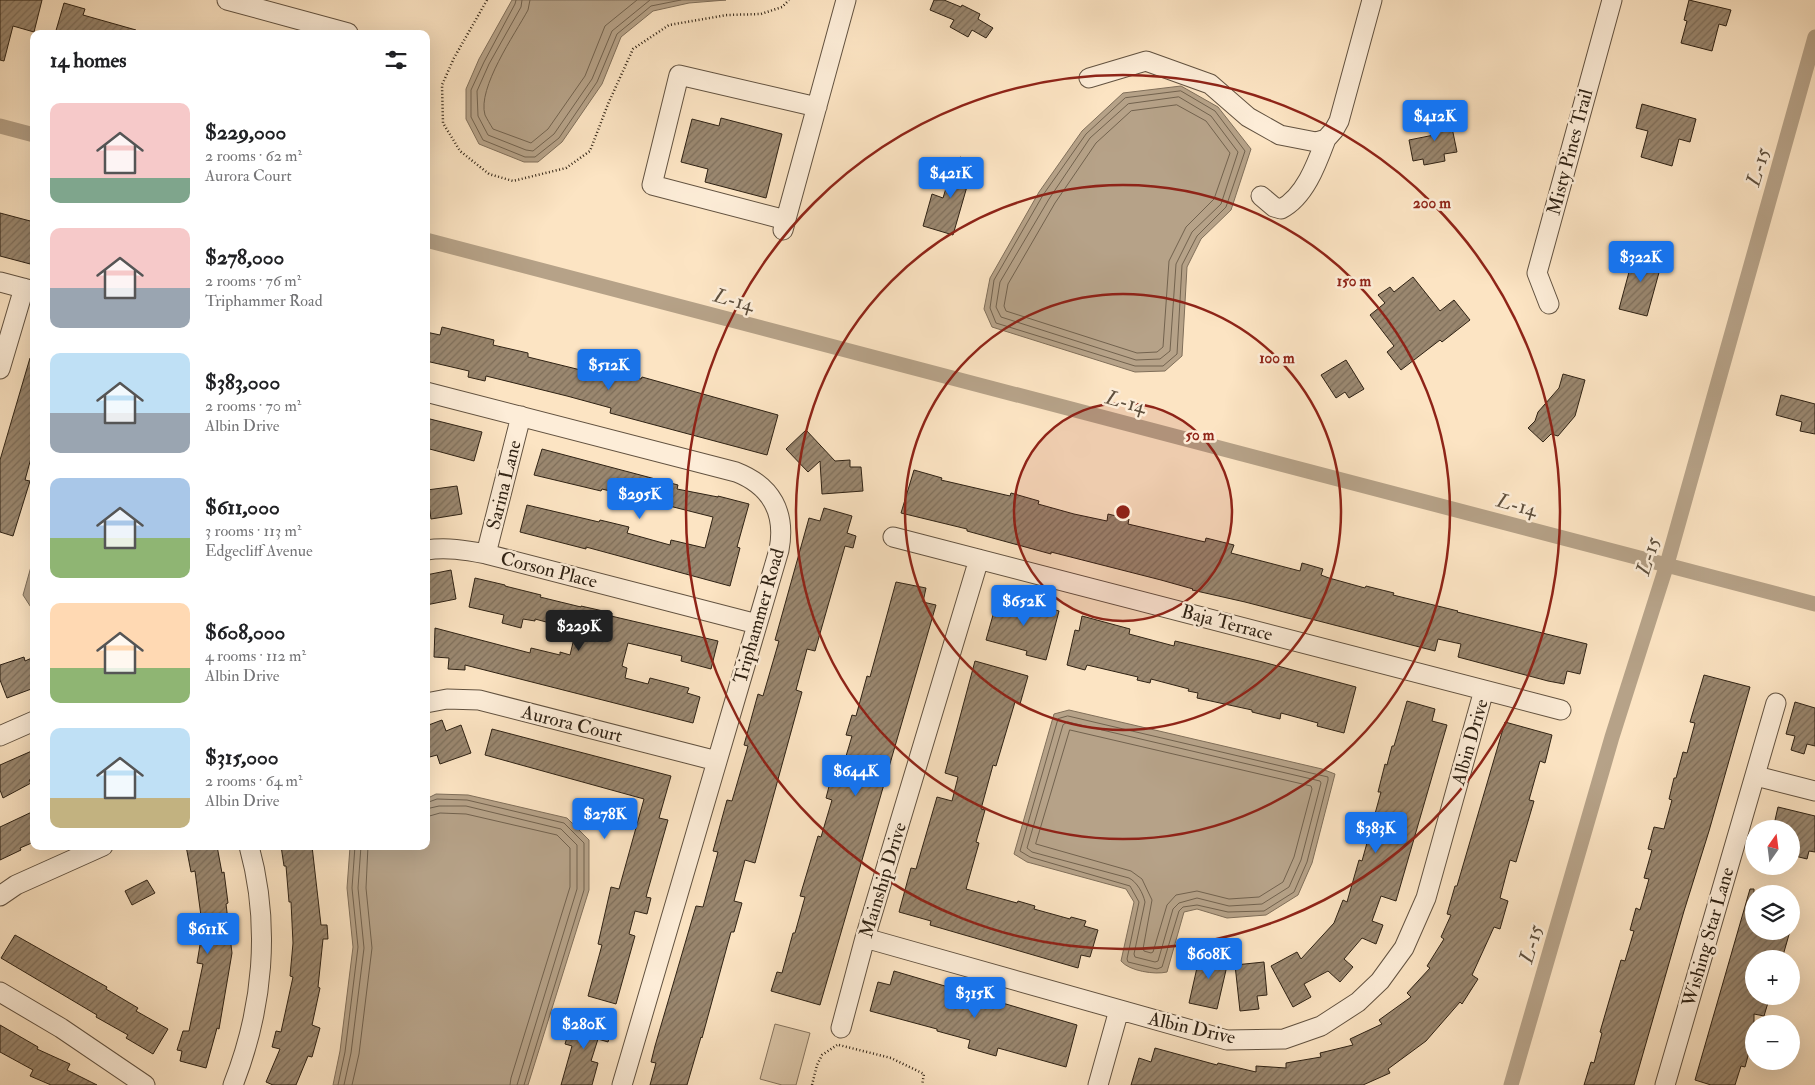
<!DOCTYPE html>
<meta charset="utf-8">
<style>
body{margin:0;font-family:"IM FELL Double Pica",serif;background:#f6f6f6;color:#202124;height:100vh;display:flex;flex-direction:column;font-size:19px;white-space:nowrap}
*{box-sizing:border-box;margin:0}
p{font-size:16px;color:#757577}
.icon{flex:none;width:28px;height:28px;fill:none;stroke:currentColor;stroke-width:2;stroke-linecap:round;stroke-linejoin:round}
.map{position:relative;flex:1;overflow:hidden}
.side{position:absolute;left:30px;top:30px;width:400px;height:820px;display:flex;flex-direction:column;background:#fff;border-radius:10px;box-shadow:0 5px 20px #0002}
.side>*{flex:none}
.needle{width:32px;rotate:14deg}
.fabs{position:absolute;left:1745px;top:820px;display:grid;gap:10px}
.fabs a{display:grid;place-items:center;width:55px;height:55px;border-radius:50%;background:#fff;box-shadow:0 5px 20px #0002;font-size:25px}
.price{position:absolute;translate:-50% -42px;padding:0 11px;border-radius:5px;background:#1a73e8;color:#fff;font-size:16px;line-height:32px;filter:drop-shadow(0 1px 2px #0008)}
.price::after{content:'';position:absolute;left:50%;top:30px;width:15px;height:11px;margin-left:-8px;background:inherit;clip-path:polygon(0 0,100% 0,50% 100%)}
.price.selected{background:#222;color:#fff}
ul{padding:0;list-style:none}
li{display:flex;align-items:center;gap:15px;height:125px;padding:0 20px}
li span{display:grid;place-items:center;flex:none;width:140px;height:100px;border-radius:10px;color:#555}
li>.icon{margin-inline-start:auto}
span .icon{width:60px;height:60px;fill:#fffc;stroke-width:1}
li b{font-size:21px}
h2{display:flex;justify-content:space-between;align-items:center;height:60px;padding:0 20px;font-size:21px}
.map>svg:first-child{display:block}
.green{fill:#d9c3a5;stroke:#84725c}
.water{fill:#b6a288;stroke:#806f5a}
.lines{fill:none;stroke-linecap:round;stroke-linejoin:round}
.shore{stroke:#72624e;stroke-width:1}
.canal{stroke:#b6a288;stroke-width:15}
.building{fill:url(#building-hatch);stroke:#2f2214}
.minor-casing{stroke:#625240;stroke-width:21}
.path{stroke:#2f2214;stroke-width:2.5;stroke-dasharray:1 2.5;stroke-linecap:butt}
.minor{stroke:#fdedd8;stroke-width:19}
.ring{fill:none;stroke:#8f2418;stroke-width:2.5}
.labels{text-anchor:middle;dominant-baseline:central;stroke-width:5;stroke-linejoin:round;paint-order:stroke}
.street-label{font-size:19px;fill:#2f2214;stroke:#fdedd8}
.water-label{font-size:20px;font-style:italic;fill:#5e4f3d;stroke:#fdedd8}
.centre{fill:#8f2418;stroke:#fdedd8;stroke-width:2.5}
.ring-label{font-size:15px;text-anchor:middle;font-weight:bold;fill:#8f2418;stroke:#fdedd8;stroke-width:5;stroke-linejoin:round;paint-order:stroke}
</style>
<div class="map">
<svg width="1815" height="1085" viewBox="0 0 1815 1085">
<defs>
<pattern id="building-hatch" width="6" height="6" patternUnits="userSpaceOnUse" patternTransform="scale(1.25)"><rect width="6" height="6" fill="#9a876f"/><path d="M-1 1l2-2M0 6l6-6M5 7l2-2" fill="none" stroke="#7e6e5a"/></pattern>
</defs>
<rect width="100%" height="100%" fill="#fce4c3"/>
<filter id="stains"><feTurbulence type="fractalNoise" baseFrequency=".004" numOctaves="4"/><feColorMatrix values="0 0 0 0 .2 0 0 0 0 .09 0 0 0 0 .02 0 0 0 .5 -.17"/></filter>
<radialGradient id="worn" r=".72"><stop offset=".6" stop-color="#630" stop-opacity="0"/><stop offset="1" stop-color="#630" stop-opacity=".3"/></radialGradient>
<path class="green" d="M775,1024L810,1033L796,1085H782L760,1079Z"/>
<path class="water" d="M512,0H726L689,3L653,11L621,37L602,84L562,142L538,162H524L479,144L466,119V89L479,59Z
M1181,86L1218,107L1251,149L1231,210L1201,239L1187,267L1182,356L1165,371L1135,372L992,327L984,309L990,278L1039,192L1082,131L1123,93Z
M34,556V612L23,595Z
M1069,710L1322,769L1335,774L1312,863L1298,895L1266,915L1227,918L1197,909L1184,912L1167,972C1155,975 1129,971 1121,961L1134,902L1126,889L1027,862L1014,854L1054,714Z
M436,794L468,795L567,818L589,840V890L528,1085H333L340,1051L353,947L347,888L350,847L426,846V799Z"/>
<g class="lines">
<path class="shore" d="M516,0L515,4L484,62L471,90V117L483,140L525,157H535L559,138L597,82L617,34L651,6L681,0
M522,0L521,7L489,64L477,91L478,116L488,135L526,150L533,151L554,134L592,79L612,31L650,0
M530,0L528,10C515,34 477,88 485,115C487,119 490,124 493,129L531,143L548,129L585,76L605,26L637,0
M1181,91L1215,111L1245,151L1226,207L1197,236L1182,265L1177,354L1163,366H1135L996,323L990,308L994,280L1043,195L1086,134L1125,98Z
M1179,97L1211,116L1238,152L1221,204L1192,232L1176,264L1170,351L1160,359L1136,360L1001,317L996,307L1000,282L1049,199L1090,138L1128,104Z
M1177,105L1206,121L1230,153L1214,199L1186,227L1169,261L1163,347L1157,352L1137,353L1006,311L1004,306L1008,284L1055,203L1096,143L1131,111Z
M1068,716L1328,777V780L1307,862L1294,892L1264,911L1228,912L1197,905L1183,907L1179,911L1162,967L1157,969L1128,962L1127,959L1139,902L1130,886L1030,857L1020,851L1058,719Z
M1068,722L1320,781L1321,783L1301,860L1289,887L1262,904L1229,906L1197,898L1179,903L1173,909L1158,961L1155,962L1135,957L1134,954L1145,902C1143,893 1137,882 1129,878L1032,852L1027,848L1063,725Z
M1070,730L1311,786L1312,789L1294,857L1283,882L1259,897L1229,899L1197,891L1176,895L1167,905L1153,952L1151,953L1144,951L1143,949L1152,900L1142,879L1131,871L1036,844Z
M426,803L437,799L467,800L564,823L584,843V890L524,1085
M426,809L439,806H466L561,829L577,845V889L517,1085
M426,817L440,813L466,814L557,835L570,848V887L511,1078L510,1085
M338,1085L345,1052L358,947L352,888L355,846
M344,1085L351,1053L364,948L358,888L361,846
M352,1085L359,1054L372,948L366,888L368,846"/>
<path class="canal" d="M0,126L34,135
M426,240L1815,604
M1511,1085L1612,737L1667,564L1815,37"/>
</g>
<path class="building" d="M0,0H42L34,32L13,26L4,61L0,60Z
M934,0H944L961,7L962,5L980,14L978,19L993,28L986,38L972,30L968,37L950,27L954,20L930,10Z
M1689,0L1731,10L1726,26L1719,24L1712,51L1681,43L1687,21L1684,20Z
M64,3L85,9L83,15L136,30V34H55Z
M1642,104L1696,119L1690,142L1679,139L1672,166L1641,157L1648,131L1636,128Z
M1449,113L1457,152L1444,154L1445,161L1424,165L1423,159L1413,161L1409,140L1434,135L1431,116Z
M721,118L782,134L766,198L705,182L708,169L681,162L692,119L719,126Z
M960,157L980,165L973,184L968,183L953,235L923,226L932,194L943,198L947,185L949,186Z
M0,213L34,222V265L0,256Z
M1635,250L1663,258L1647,316L1619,309Z
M1413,277L1440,311L1454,300L1470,320L1442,342L1440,340L1401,370L1387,352L1394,346L1370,315L1385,303L1378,295L1390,287L1394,292Z
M442,327L494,340L493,345L528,353V357L605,376L606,370L641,379L642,377L778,415L767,455L610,413L611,408L567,396L486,376L485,381L468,377L469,371L426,361V332L440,335Z
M30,358L34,359V447L25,480L30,481L13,536L0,532V460Z
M1346,360L1364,389L1349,398L1345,392L1336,398L1321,375Z
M1563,374L1585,380L1575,416L1558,436L1551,434L1543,442L1528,428L1535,421L1538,412L1559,388Z
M1781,395L1815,404V434L1800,431L1802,422L1776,415Z
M426,418L482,432L474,461L426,448Z
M806,430L835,461L850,460V467H861L863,491L822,494L820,461L808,472L786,449Z
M542,449L678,485L677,489L718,497V496L749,504L737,547L740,548L730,586L586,547V549L520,532L527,505L599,522L600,520L629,527L627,533L670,545L671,540L705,548L713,517L602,489L601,491L534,475Z
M914,470L942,478L941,480L1010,496L1011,493L1039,501L1038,504L1074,514L1107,521L1108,514L1129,519L1128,524L1205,542L1206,538L1234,545L1231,553L1300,571L1302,563L1323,569L1321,575L1329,578L1365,588L1366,586L1394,593L1393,595L1458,611L1457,612L1587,644L1580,674L1567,671L1564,684L1548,681L1458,657L1461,644L1438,639L1435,651L1245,602L1192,590L1193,589L1161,580L1051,552V554L967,531V529L901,513Z
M457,486L462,514L431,519L427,490Z
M824,508L852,516L847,533L856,536L853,548L845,546L815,651L807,649L796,690L802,692L755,863L745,860L734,901L742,903L734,932H731L702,1038L701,1037L687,1085H650L656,1063L651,1062L655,1046L696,906L703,907L718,852L713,851L727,800L732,801L748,746L744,745L758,694L763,696L779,641L775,640L809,518L820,521Z
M451,570L456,599L426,605V575Z
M475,578L505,585V586L541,595L540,597L581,607V606L612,613L611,616L718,641L711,669L681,661L682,656L628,643L622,666L627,668L625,678L648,684L650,678L689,688L687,693L700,697L693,723L465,665V670L448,669L449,658L434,657L435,628L530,653L531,648L560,655V652L570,655L576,630L535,619V621L523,619L521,628L502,623L504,615L469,607Z
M896,582L926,588L923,602L936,605L820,1005L771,991L777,972L782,973L793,933H795L805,897L800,896L818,836L821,837L832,800L826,798L833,771L841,773L852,736L846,735L852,715L856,716L867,676L870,677Z
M1007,596L1059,611L1046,660L1026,655L1027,651L986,640L995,608L1003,610Z
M1082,616L1130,629L1129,634L1174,646L1175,641L1259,661L1356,687L1344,733L1317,726L1318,723L1281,713L1280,719L1252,712V710L1197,698L1198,693L1188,691L1189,689L1151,679L1150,683L1137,680L1138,677L1087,665L1085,670L1067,665L1075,630L1079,631Z
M24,657L25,661L34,657V688L7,698L0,680V665Z
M975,661L1028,676L1020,704L1015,702L996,766L993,765L981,809L985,810L976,842L979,843L966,889L1017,903L1018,901L1035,906L1034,909L1070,919L1071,917L1086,921L1084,926L1098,930L1090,957L1081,955L1078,968L930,925L931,921L899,912L911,868L916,869L937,797L952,801L958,777L945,773Z
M1704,675L1750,687L1709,831L1684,911L1634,1085H1584L1591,1062L1594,1063L1602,1033L1600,1032L1621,960L1625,961L1634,931L1630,930L1636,908L1640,910L1649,879L1644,878L1652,850L1648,849L1654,827L1664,829L1672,800L1669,799L1674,778H1676L1683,752L1687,753L1695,723L1690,722Z
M1407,701L1435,709L1432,721L1447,725L1396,901L1381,896L1372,921L1383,925L1376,944L1362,938L1344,959L1353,967L1340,982L1328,971L1304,984L1311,997L1293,1007L1271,966L1297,952L1301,959L1334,923L1343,900L1347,902L1359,860L1362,861L1381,792H1378L1385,764L1387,765L1392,746H1394Z
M1795,702L1815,708V746L1807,744L1804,754L1791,750L1795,736L1786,734Z
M442,720L446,731L461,725L471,753L440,764L437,755L426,758V726Z
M1505,722L1552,735L1545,763L1540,761L1529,800L1534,801L1516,862L1510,860L1500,898L1508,901L1500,929L1494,927L1472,975L1478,979L1462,1004L1460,1002L1426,1041L1388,1069L1390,1073L1363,1085H1131L1139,1058L1151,1062L1155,1048L1217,1065L1218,1063L1256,1072V1066L1286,1068V1063L1321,1057L1320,1053L1353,1045L1350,1039L1382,1024L1379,1020L1411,997L1407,993L1430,968L1427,966L1444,939L1441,937L1451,915L1447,914L1455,886H1457Z
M492,729L671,776L659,818L668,820L646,897L651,898L647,914L635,911L629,934L635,936L616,1004L588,996L602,945L598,944L611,887L619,889L644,799L485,755Z
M34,750V779L29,780L31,783L3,798L0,790V765Z
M1778,807L1815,816V852L1809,851L1807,859L1791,855V829H1773Z
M34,811V842L20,848L21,850L0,860V827Z
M186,846H217L222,873L224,872L228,903L226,904L232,953L219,1029L217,1028L206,1068L180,1061L182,1051L177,1050L183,1031H189L203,964L197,963L200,945L196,917L201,916L195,871L191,872Z
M281,846H312L321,925H327L328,939H323L318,987L320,988L312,1025L320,1028L312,1057L308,1056L296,1085H273L266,1082L280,1049L272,1047L276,1031L281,1032L293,977L290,976L293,943L291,902H289L286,866H284Z
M147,880L155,893L132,905L125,891Z
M1750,889H1754V931H1790L1782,959H1754V996H1770L1764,1016L1754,1014V1041H1752L1745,1067L1741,1066L1735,1085H1711L1695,1080Z
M15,935L107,987L106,989L138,1008L136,1011L168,1029L153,1054L126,1038L128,1035L96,1017L97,1015L1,958Z
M1201,950L1229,957L1217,1009L1189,1003Z
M1264,962L1267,995L1257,996L1259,1009L1240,1011L1235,965Z
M894,971L1077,1025L1066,1067L998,1048L996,1056L968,1048L970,1040L937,1031V1029L870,1011L878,982L890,985Z
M574,1015L613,1026L608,1042L598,1039L591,1061L598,1063L592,1085H561L572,1046L565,1044Z
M0,1025L38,1047L37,1049L70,1064L67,1070L97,1085H51L30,1076L33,1070L0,1052Z"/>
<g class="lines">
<defs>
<path id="minor" d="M227,0L348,33
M1089,78L1146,61L1210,84L1248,117L1280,135L1316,142L1326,139L1334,130L1339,121L1372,0
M1261,196L1274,207L1281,209C1305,197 1317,163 1326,139
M786,220L652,185L679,75L817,107
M783,230L846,0
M0,282L34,291
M1549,304L1537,273L1612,0
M0,369L24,288
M426,392L736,472C772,486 786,513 779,550L622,1085
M893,537L1561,710
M426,550C447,547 465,550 486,554L757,624
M486,554L521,416
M426,703L447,699L479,700L717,761
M0,736L34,721
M1756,776L1815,791
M0,896L16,885L103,846
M865,938L1227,1040L1284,1039L1321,1026L1358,1002L1380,981L1404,948L1426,898L1484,690
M0,992L61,1028L145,1085
M841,1028L865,938L979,559
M233,1085C263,1009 271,926 249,846
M1098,1085L1119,1010
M1665,1085L1776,703"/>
</defs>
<use href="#minor" class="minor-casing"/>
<path class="path" d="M487,0L454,58L442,85L443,123L460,151L489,174L513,181L566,168L590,151L608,104L633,49L669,25L727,15L761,14L782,7L789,0
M839,1045L891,1058L924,1074L922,1085
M812,1085L817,1065L822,1055L837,1045"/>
<use href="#minor" class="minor"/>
</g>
<circle cx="1123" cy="512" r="109" fill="#8f2418" fill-opacity=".12"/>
<g class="ring">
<circle cx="1123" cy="512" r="109"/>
<circle cx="1123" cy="512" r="218"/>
<circle cx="1123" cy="512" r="327"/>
<circle cx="1123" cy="512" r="437"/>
</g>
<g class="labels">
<g class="street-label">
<text transform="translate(1570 152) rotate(-75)">Misty Pines Trail</text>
<text transform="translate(504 485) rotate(-76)">Sarina Lane</text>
<text transform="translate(549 570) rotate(14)">Corson Place</text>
<text transform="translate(759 616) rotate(-74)">Triphammer Road</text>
<text transform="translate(1227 623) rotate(15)">Baja Terrace</text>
<text transform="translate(572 724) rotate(14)">Aurora Court</text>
<text transform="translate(1470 742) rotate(-74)">Albin Drive</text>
<text transform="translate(883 880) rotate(-73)">Mainship Drive</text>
<text transform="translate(1708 937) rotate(-74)">Wishing Star Lane</text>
<text transform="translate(1192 1028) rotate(13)">Albin Drive</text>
</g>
<g class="water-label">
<text transform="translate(1758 167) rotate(-74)">L-15</text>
<text transform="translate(734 300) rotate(15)">L-14</text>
<text transform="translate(1126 402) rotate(15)">L-14</text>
<text transform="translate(1517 505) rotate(15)">L-14</text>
<text transform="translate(1648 556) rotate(-73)">L-15</text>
<text transform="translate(1531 944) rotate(-74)">L-15</text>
</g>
</g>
<circle cx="1123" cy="512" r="8" class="centre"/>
<g class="ring-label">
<text x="1432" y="208">200 m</text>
<text x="1354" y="286">150 m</text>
<text x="1277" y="363">100 m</text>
<text x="1200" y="440">50 m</text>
</g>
<rect width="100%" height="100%" filter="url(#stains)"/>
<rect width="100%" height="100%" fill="url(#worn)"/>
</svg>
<div class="fabs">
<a><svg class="needle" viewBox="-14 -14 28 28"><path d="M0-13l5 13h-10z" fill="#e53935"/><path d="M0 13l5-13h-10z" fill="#757577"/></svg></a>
<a><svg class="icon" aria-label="layers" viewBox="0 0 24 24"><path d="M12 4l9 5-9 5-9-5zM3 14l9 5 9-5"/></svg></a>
<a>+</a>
<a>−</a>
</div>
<b class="price" style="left:1435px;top:142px">$412K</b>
<b class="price" style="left:951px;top:199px">$421K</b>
<b class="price" style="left:1641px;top:283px">$322K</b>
<b class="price" style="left:609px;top:391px">$512K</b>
<b class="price" style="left:640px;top:520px">$295K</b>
<b class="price" style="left:1024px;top:627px">$652K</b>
<b class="price selected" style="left:579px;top:652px">$229K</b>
<b class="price" style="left:856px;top:797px">$644K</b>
<b class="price" style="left:605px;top:840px">$278K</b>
<b class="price" style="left:1376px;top:854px">$383K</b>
<b class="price" style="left:208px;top:955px">$611K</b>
<b class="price" style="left:1209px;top:980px">$608K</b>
<b class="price" style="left:975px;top:1019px">$315K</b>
<b class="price" style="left:584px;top:1050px">$280K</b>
<section class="side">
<h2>14 homes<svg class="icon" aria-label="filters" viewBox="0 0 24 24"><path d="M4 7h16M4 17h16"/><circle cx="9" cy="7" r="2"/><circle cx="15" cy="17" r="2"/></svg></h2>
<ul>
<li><span style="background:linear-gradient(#f6c9c9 75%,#7fa58c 0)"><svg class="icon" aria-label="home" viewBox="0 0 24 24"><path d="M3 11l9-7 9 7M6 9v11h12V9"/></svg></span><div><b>$229,000</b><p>2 rooms · 62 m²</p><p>Aurora Court</p></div></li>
<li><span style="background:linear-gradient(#f6c9c9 60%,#9aa5b1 0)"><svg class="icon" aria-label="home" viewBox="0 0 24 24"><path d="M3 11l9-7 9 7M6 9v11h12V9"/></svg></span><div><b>$278,000</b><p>2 rooms · 76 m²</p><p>Triphammer Road</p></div></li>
<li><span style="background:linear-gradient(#bfe0f5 60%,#9aa5b1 0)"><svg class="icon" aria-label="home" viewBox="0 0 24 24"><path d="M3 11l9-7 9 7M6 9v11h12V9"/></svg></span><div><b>$383,000</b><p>2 rooms · 70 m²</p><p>Albin Drive</p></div></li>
<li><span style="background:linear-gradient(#a9c7e8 60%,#8fb573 0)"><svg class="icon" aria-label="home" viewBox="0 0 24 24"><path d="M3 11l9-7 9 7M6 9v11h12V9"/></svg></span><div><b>$611,000</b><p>3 rooms · 113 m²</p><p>Edgecliff Avenue</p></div></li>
<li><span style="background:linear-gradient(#ffd9b3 65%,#8fb573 0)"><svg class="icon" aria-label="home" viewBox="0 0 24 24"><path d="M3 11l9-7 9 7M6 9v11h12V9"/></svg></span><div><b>$608,000</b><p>4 rooms · 112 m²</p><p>Albin Drive</p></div></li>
<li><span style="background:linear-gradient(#bfe0f5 70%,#c2b280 0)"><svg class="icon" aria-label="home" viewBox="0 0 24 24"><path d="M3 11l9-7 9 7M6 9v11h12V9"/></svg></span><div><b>$315,000</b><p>2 rooms · 64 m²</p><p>Albin Drive</p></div></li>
</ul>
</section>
</div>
